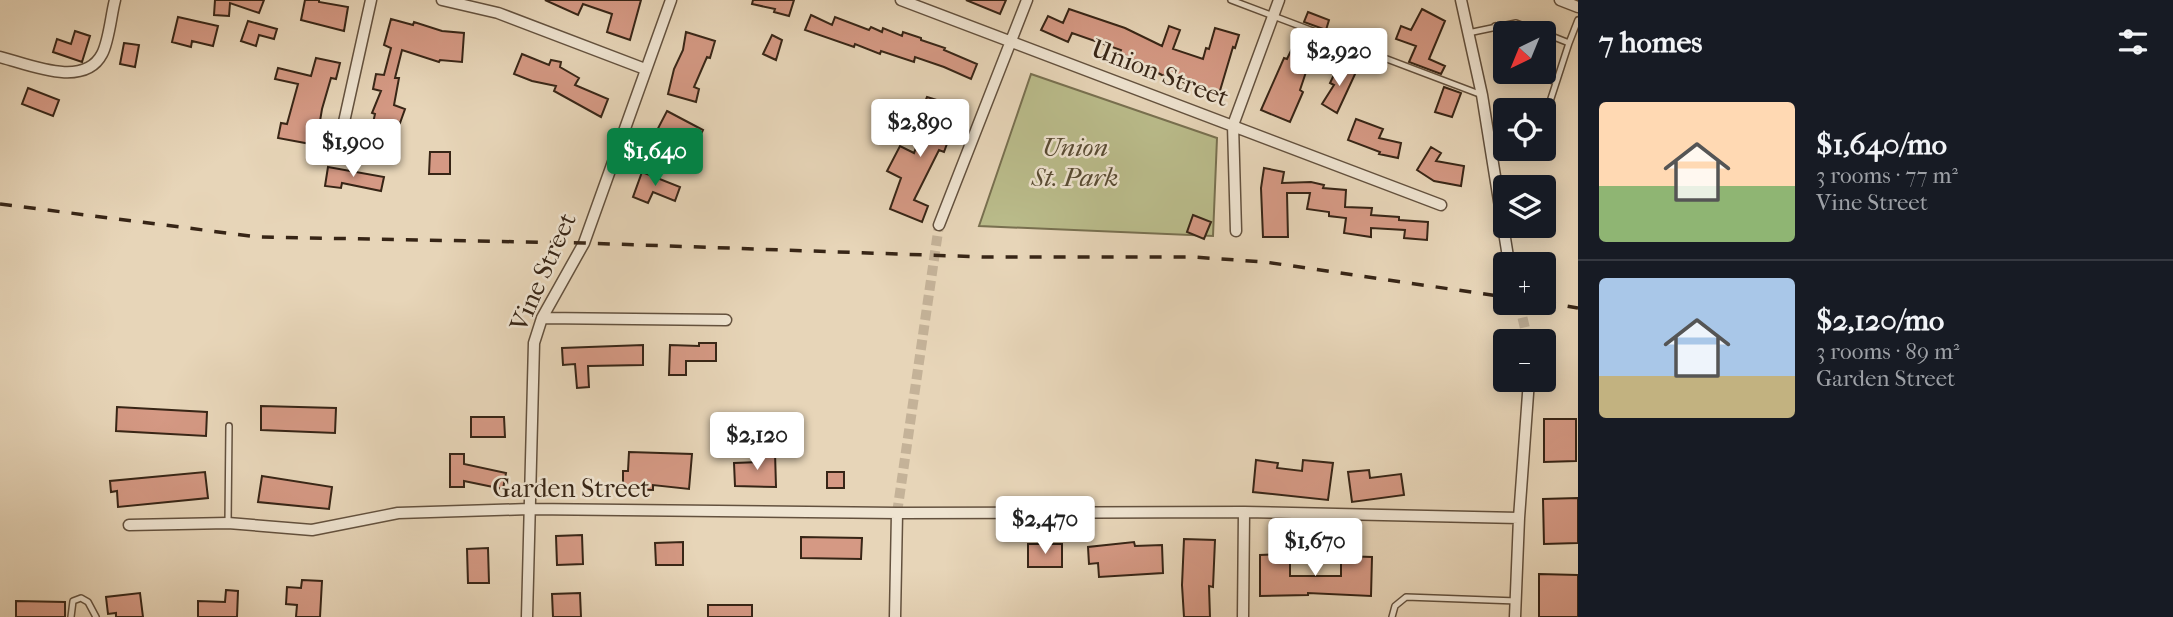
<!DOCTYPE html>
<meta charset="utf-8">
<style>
body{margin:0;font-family:"IM FELL French Canon",serif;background:#20242c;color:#f1f3f6;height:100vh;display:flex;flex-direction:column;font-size:26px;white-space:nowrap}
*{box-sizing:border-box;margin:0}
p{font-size:23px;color:#9ea1a6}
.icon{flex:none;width:38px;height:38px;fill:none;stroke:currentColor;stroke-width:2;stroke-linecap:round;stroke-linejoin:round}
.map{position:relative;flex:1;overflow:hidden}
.panel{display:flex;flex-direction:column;background:#171b24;width:595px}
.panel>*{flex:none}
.needle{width:46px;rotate:223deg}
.fabs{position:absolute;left:1493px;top:21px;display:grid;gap:14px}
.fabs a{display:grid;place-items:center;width:63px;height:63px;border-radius:7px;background:#171b24;box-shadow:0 4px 18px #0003;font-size:35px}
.price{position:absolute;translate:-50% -60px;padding:0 16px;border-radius:7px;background:#fff;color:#222;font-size:23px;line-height:46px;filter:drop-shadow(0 2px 4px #0008)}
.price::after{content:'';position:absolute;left:50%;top:42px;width:21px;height:16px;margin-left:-10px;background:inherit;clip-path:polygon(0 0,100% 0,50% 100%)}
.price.active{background:#0b8043;color:#fff}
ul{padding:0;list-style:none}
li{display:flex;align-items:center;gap:21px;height:175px;padding:0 21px}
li+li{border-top:2px solid #363941}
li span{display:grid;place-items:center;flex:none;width:196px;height:140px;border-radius:7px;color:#555}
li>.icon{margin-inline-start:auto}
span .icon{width:84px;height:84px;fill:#fffc;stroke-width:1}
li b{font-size:30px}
h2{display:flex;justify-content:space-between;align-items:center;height:84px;padding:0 21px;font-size:30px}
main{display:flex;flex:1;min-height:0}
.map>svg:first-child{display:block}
.green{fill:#babc8b;stroke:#787050;stroke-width:2}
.building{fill:#d59984;stroke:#372516;stroke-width:2}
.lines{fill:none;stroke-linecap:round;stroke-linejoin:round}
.street-tunnel{stroke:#c4b298;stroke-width:10;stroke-dasharray:10 5;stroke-linecap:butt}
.lane-casing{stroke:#63513e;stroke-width:8}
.street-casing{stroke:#63513e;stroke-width:13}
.lane{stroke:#efe4d1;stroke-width:5}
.street{stroke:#efe4d1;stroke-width:10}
.rail{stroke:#372516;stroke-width:3.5;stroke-dasharray:12 12;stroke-linecap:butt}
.labels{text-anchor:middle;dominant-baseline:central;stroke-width:5;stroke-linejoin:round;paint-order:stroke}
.street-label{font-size:26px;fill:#372516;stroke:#efe4d1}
.park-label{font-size:26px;font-style:italic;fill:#584b33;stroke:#efe4d1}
</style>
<main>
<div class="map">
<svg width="1578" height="617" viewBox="0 0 1578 617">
<rect width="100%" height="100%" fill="#e7d5b8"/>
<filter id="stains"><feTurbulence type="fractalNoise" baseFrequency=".00286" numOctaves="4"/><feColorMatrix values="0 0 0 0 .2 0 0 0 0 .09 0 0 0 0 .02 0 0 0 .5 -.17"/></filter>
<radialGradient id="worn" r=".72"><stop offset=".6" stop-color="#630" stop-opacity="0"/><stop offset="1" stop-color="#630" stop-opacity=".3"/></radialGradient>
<path class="green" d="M1031,74L1217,138L1213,236L979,226Z"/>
<path class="building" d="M215,0H264L259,13L230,3L229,16L214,15Z
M305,0H319V2L348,7L344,31L301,20Z
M545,0H641L630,40L607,32L612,14L583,4L578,15Z
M753,0H794L789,16L774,12L775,9L752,4Z
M966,0H1006L1000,14Z
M1069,9L1125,28L1162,46L1169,26L1180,30L1173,49L1203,59L1206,48L1209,49L1215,28L1239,35L1235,48L1233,47L1219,94L1162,75L1120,53L1121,50L1072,33L1068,42L1041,30L1048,16L1063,23Z
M1422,9L1445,21L1429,59L1445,66L1441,74L1409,62L1416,46L1396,39L1401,26L1411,30Z
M1308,12L1329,20L1326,30L1304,22Z
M811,15L832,25L835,17L869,30L871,27L882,32L883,28L902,36L903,32L921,38V40L945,48L944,50L977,64L971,79L944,67L915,57L914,62L881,51L880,54L855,44L854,47L805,30Z
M178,17L218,26L213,46L192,41L191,47L172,42Z
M391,19L413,25L414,22L442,31L464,33L462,62L440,60L439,62L402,50L395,78H399L394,105L405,109L400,123L397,122L392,146L369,141L375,114L372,113L381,91L373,89L376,74L384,75L391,48L384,45Z
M248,21L277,29L274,39L259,35L256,46L241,41Z
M75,31L90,36L82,62L53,52L57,39L71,44Z
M686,32L715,41L710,58L707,57L694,87L699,89L696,102L668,94L674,69L683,50Z
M1300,32L1322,40L1321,43L1327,45L1319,63L1310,60L1300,90L1303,92L1290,122L1261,110L1284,58L1287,59Z
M772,35L782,40L776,60L763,54Z
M124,43L139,45L135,67L120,64Z
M522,54L549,65L551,60L561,62L560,67L579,78L575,85L608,99L601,117L554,91L556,86L532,81L514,74Z
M316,58L340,63L336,79L331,78L322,109L316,145L278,138L281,123L287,124L298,84L275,79L278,68L311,76Z
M1339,64L1356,72L1337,113L1322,104L1334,85L1330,83Z
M1444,87L1461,93L1452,117L1435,112Z
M28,88L59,100L53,116L22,104Z
M927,97L959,107L954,119L949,117L941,138L948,141L944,152L939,150L914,200L928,206L922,222L890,209L901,178L887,171L900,146L914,153L929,112L922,109Z
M667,111L703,130L696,145L671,132L669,164L645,163L646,140H652Z
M1356,119L1383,129L1379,138L1401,143L1398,158L1379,154L1380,152L1348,140Z
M1431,147L1441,153L1436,161L1464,166L1461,186L1434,181L1417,170Z
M430,152H450V174H429Z
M328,167L384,177L381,191L342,183L341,188L325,186Z
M1264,168L1284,172L1282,183L1311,182L1324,185L1323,188L1346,190L1345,207L1372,208L1371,215L1399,217V220L1428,222L1427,240L1404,238L1405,230L1371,228V237L1344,233L1346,218L1329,216V212L1307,209L1310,193H1287L1288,237H1263L1261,188Z
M642,172L680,187L675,201L653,192L648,203L633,197Z
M1193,215L1211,222L1204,239L1187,232Z
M699,343H716V361H686V375H669L670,345L699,346Z
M643,345V365L588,366L589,387L577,388L575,364L563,365L562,348Z
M261,406L336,408L335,433L261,430Z
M117,407L207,412L206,436L116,431Z
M471,417H504L505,437H471Z
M1544,419H1576V461L1544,462Z
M629,452L692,454L689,489L653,485V490L623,489V471H628Z
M775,452L776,487L735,486L734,463L759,462V453Z
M450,454H464V464L506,473L503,489L464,481V487H450Z
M1256,460L1278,463L1277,468L1302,471L1303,460L1333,463L1328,500L1253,492Z
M1369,470L1370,478L1401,474L1404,495L1352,502L1348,472Z
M205,472L208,498L118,507L117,491L111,492L110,481Z
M827,472H844V488H827Z
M262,476L332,487L329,509L258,502Z
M1578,498V543L1544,544L1543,499Z
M582,535L583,564L557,565L556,536Z
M801,537L862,538L861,559L801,558Z
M1184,539L1215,540L1213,587L1209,586L1210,617H1184L1182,585Z
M683,542V565H656L655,543Z
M1134,542L1135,546L1162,545L1163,573L1099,577L1098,563L1089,564L1088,547Z
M1028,544H1062V567H1028Z
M488,548L489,583H468L467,549Z
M1290,554V576H1341V556L1372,557L1371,596L1308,593V595L1260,596V555Z
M1539,574L1578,575V617H1539Z
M302,580L322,581L320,617H296L297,605L286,604L287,587L301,588Z
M226,590L238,591L237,617H198V601L225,602Z
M140,593L143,617H116V613L108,614L106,597Z
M580,593L581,617H553L552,594Z
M16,601L65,602V617H16Z
M708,605H752V617H708Z"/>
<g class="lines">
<path class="street-tunnel" d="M1519,303L1528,341
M897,513L939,225"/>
<defs>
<path id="lane" d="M1231,0L1482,95
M1495,26L1505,49
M1468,33L1516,23L1543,33
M1544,33L1569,43L1578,20
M1529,72L1556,82
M1544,120L1569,43
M228,523L229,426
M71,617L73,601L81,598L88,602L96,617
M1392,617L1395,606L1406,597L1517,601"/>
<path id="street" d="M442,0L498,13L645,69
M901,0L1441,205
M1461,0L1482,95L1509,263
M1560,0L1578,7
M0,57C28,64 84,89 102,54C109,41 111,15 115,0
M340,140L371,0
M939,225L1027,0
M1236,231L1233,125L1279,0
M542,318L726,320
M129,525L228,523L312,530L398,513L529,509L897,513L1244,512L1519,518
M527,617L534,343L542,318L584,243L671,0
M895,617L897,513
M1243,617L1244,512
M1515,617L1519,518L1529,380"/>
</defs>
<use href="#lane" class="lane-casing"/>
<use href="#street" class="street-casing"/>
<use href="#lane" class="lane"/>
<use href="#street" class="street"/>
<path class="rail" d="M0,204L258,237L584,243L983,257H1193L1265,262L1505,297
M1544,302L1578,308"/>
</g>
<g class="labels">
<g class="street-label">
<text transform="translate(1160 73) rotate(21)">Union Street</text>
<text transform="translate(543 272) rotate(-66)">Vine Street</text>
<text x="571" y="488">Garden Street</text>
</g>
<g class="park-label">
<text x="1075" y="147">Union<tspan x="1075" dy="30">St. Park</tspan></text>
</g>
</g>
<rect width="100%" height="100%" filter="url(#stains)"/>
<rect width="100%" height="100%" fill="url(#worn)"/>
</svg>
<div class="fabs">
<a><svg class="needle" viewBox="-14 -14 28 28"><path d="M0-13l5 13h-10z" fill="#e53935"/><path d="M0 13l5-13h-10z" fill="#9ea1a6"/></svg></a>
<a><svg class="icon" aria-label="locate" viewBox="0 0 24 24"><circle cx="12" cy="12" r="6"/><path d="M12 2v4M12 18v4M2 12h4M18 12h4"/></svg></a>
<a><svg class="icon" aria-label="layers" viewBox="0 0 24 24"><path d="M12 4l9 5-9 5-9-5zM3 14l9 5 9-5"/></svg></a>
<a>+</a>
<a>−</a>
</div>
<b class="price" style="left:1339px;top:88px">$2,920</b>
<b class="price" style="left:920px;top:159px">$2,890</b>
<b class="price" style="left:353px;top:179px">$1,900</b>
<b class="price active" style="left:655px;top:188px">$1,640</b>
<b class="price" style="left:757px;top:472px">$2,120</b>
<b class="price" style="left:1045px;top:556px">$2,470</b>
<b class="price" style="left:1315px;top:578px">$1,670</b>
</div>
<section class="panel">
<h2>7 homes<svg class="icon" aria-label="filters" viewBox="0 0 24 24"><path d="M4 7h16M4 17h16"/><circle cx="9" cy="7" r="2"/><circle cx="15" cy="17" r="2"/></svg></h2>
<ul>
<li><span style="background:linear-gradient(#ffd9b3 60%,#8fb573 0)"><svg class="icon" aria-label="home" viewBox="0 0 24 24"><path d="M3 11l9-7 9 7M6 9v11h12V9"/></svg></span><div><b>$1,640/mo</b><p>3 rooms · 77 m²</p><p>Vine Street</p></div></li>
<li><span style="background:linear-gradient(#a9c7e8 70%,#c2b280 0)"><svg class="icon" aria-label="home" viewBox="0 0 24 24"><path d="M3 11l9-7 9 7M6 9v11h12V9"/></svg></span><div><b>$2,120/mo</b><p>3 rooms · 89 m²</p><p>Garden Street</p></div></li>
</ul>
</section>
</main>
